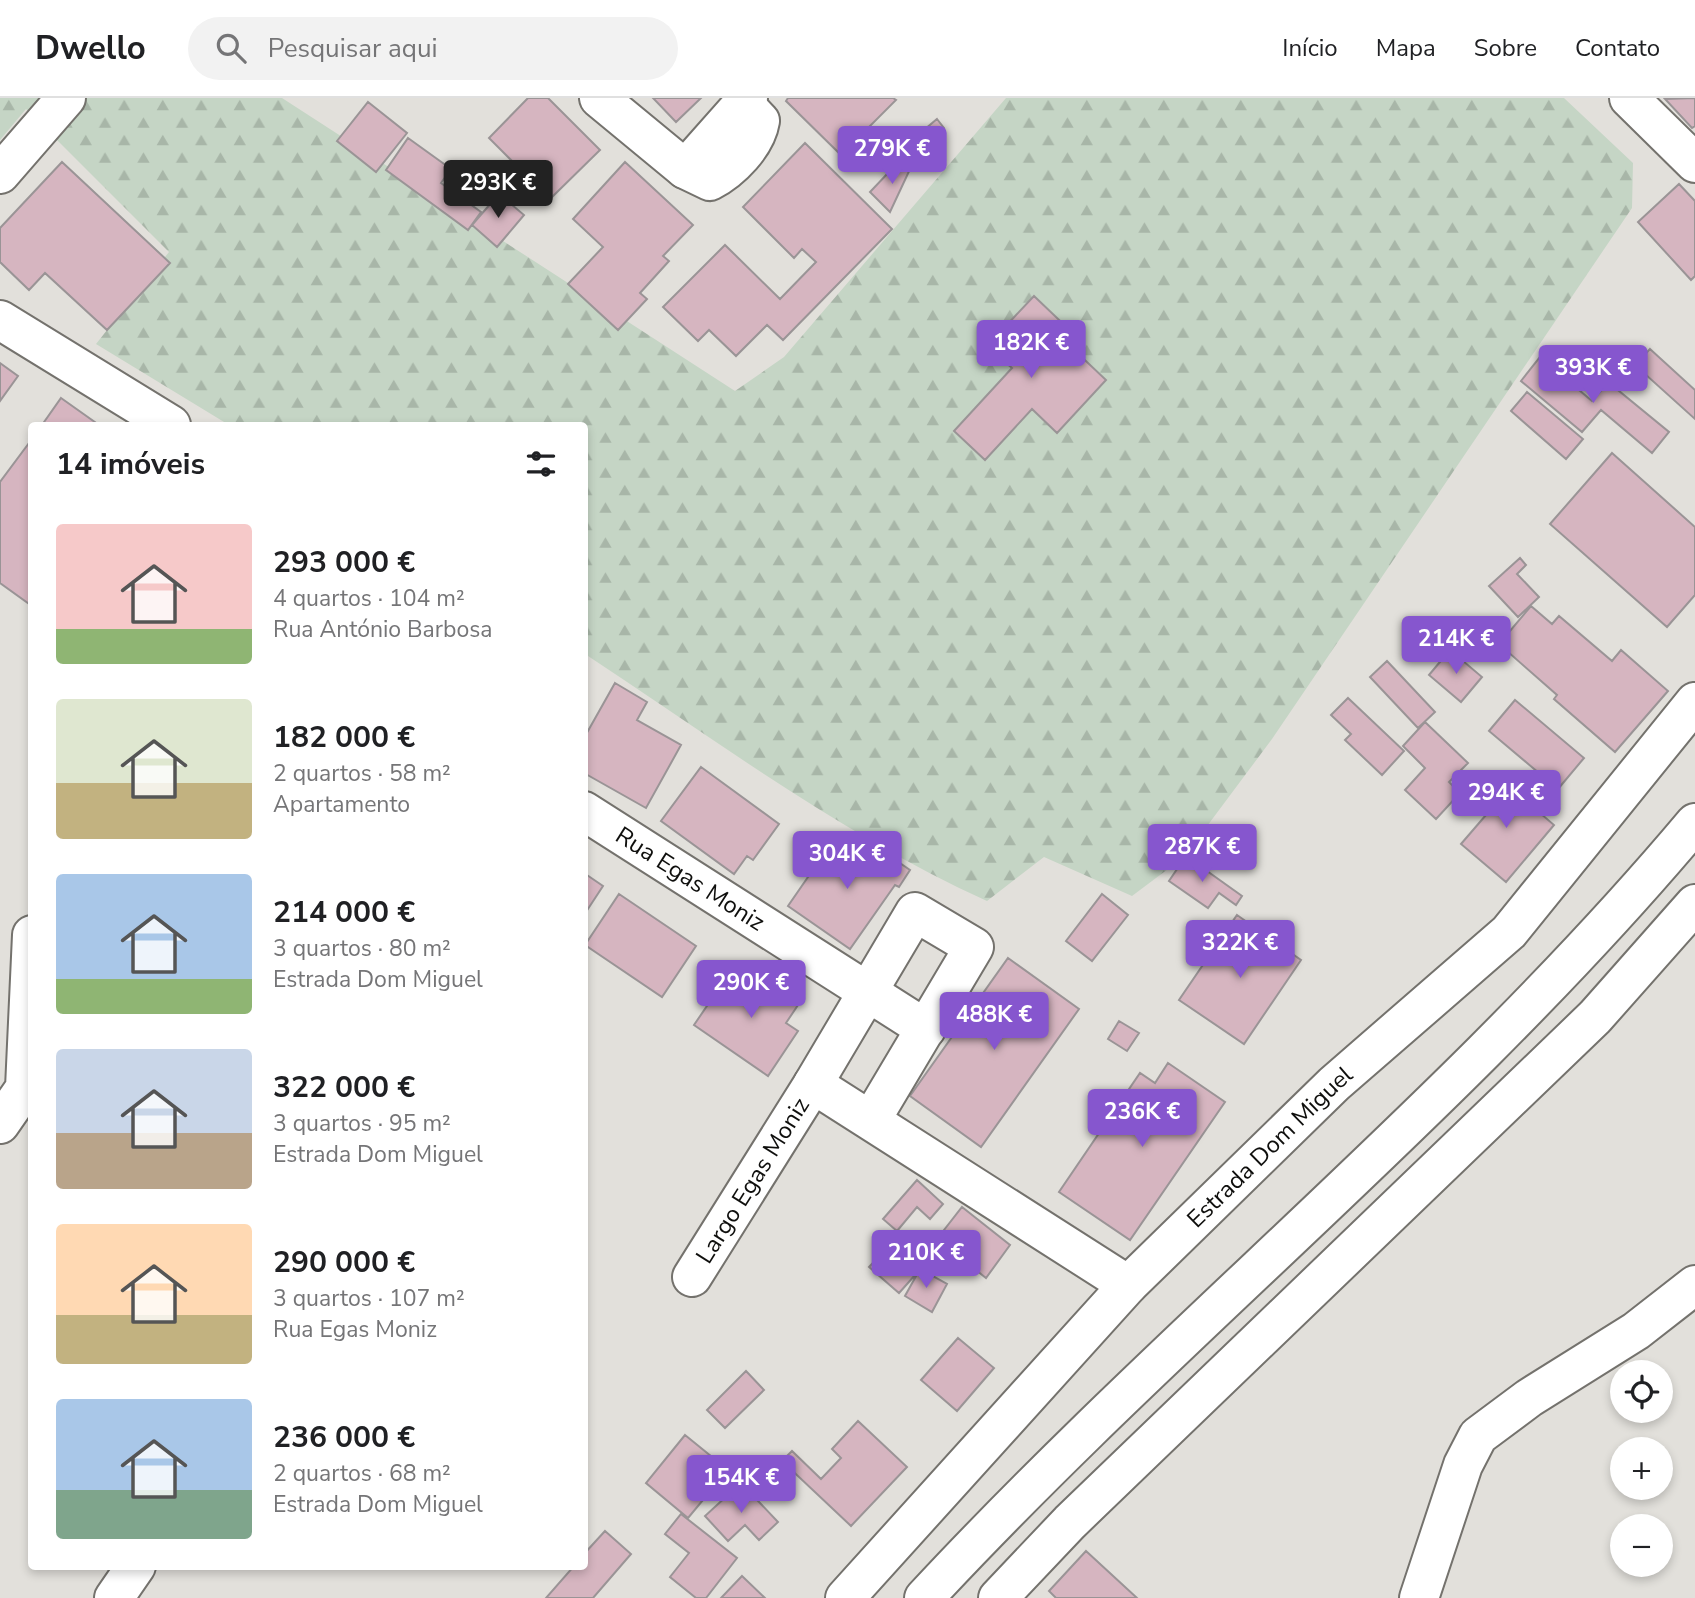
<!DOCTYPE html>
<html lang="pt">
<meta charset="utf-8">
<style>
body{margin:0;font-family:"Nunito Sans",sans-serif;background:#f2f2f2;color:#202124;height:100vh;display:flex;flex-direction:column;font-size:26px;white-space:nowrap}
*{box-sizing:border-box;margin:0}
p{font-size:23px;color:#757577}
.icon{flex:none;width:38px;height:38px;fill:none;stroke:currentColor;stroke-width:2;stroke-linecap:round;stroke-linejoin:round}
.map{position:relative;flex:1;overflow:hidden}
.side{position:absolute;left:28px;top:324px;width:560px;height:1148px;display:flex;flex-direction:column;background:#fff;border-radius:7px;box-shadow:0 4px 10px #0003}
.side>*{flex:none}
.controls{position:absolute;left:1610px;top:1262px;display:grid;gap:14px}
.controls a{display:grid;place-items:center;width:63px;height:63px;border-radius:50%;background:#fff;box-shadow:0 4px 10px #0003;font-size:35px}
.price{position:absolute;translate:-50% -60px;padding:0 16px;border-radius:7px;background:#8656ce;color:#fff;font-size:23px;line-height:46px;filter:drop-shadow(0 2px 4px #0008)}
.price::after{content:'';position:absolute;left:50%;top:42px;width:21px;height:16px;margin-left:-10px;background:inherit;clip-path:polygon(0 0,100% 0,50% 100%)}
.price.on{background:#222;color:#fff}
ul{padding:0;list-style:none}
li{display:flex;align-items:center;gap:21px;height:175px;padding:0 28px}
li span{display:grid;place-items:center;flex:none;width:196px;height:140px;border-radius:7px;color:#555}
li>.icon{margin-inline-start:auto}
span .icon{width:84px;height:84px;fill:#fffc;stroke-width:1}
li b{font-size:30px}
h2{display:flex;justify-content:space-between;align-items:center;height:84px;padding:0 28px;font-size:30px}
header{display:flex;align-items:center;gap:42px;box-sizing:border-box;height:98px;padding:0 35px;background:#fff;border-bottom:2px solid #e0e0e0}
header strong{font-size:33px}
nav{display:flex;gap:38px;margin-inline-start:auto;font-size:24px}
.search{width:490px;height:63px;background:#f2f2f2;display:flex;align-items:center;gap:18px;box-sizing:border-box;padding:0 24px;border-radius:38px;color:#757577;font-size:26px}
.map>svg:first-child{display:block}
.forest{fill:url(#forest-firs)}
.building{fill:#d6b5c0;stroke:#9a9496;stroke-width:2}
.lines{fill:none;stroke-linecap:round;stroke-linejoin:round}
.minor-casing{stroke:#74726d;stroke-width:42}
.major-casing{stroke:#74726d;stroke-width:42}
.minor{stroke:#fff;stroke-width:38}
.major{stroke:#fff;stroke-width:38}
.labels{text-anchor:middle;dominant-baseline:central;stroke-width:5;stroke-linejoin:round;paint-order:stroke}
.street-label{font-size:24px;fill:#0f0f0d;stroke:#fff}
</style>
<header>
<strong>Dwello</strong>
<div class="search"><svg class="icon" aria-label="search" viewBox="0 0 24 24"><circle cx="10" cy="10" r="6"/><path d="M15 15l6 6"/></svg>Pesquisar aqui</div>
<nav><a>Início</a><a>Mapa</a><a>Sobre</a><a>Contato</a></nav>
</header>
<div class="map">
<svg width="1695" height="1500" viewBox="0 0 1695 1500">
<defs>
<pattern id="forest-firs" width="22" height="20" patternUnits="userSpaceOnUse" patternTransform="scale(1.75)"><rect width="22" height="20" fill="#c5d5c5"/><path d="M5 1l3.5 6h-7zM16 11l3.5 6h-7z" fill="#a8b6a8"/></pattern>
</defs>
<rect width="100%" height="100%" fill="#e2e0db"/>
<path class="forest" d="M0,0H282L735,293L784,259L1006,0H1564L1633,65L1632,110L1272,641L1184,759L1132,798L1044,759L987,803C846,739 714,641 585,556L584,327H229L96,246L169,154L26,11L0,42Z"/>
<path class="building" d="M528,0H548L600,52L550,101L489,40Z
M653,0H701L676,24Z
M788,0H893L896,2L841,57L786,3Z
M1695,0V28L1692,30L1665,1Z
M368,4L407,35L376,74L337,43Z
M937,21L944,30L932,40L944,54L939,59L919,36Z
M408,40L451,71L441,85L481,114L468,132L386,72Z
M805,45L892,131L783,242L767,227L736,258L709,232L698,243L663,209L725,147L780,201L816,164L802,151L794,160L743,109Z
M918,54L890,114L870,94L889,74L894,79Z
M62,64L170,165L107,232L45,175L29,192L0,164V130Z
M625,64L693,127L663,158L669,163L640,195L647,201L618,232L568,186L603,149L573,121Z
M1679,86L1695,103V178L1691,182L1638,124Z
M499,96L524,117L497,149L472,127Z
M1034,198L1078,240L1070,248L1106,282L1057,335L1032,311L985,362L954,333L1012,270L987,248Z
M1650,251L1695,292V321L1635,267Z
M1540,259L1592,303L1608,284L1669,334L1652,355L1601,312L1582,334L1521,283Z
M0,265L18,278L0,303Z
M1527,294L1583,341L1566,361L1511,313Z
M61,300L99,327H42Z
M32,341V508L0,485V384Z
M1612,355L1695,429V497L1667,529L1550,426Z
M1520,460L1526,467L1517,476L1539,499L1518,519L1489,488Z
M1531,508L1552,526L1559,518L1612,563L1621,552L1668,593L1615,654L1554,601L1557,597L1499,546Z
M1450,552L1482,579L1461,604L1429,577Z
M1387,563L1435,614L1418,630L1370,579Z
M615,585L647,604L637,622L681,647L646,710L584,675V640Z
M1348,600L1404,653L1382,677L1345,642L1351,636L1331,617Z
M1515,602L1584,660L1558,691L1489,633Z
M1425,624L1468,665L1449,684L1460,695L1436,721L1405,692L1425,670L1403,648Z
M701,669L779,726L753,762L747,758L734,776L661,723Z
M1498,679L1554,727L1506,784L1461,746L1486,717L1475,707Z
M835,740L866,762L875,748L910,772L899,789L895,787L850,851L788,808Z
M1186,758L1242,798L1236,807L1219,795L1208,810L1169,783Z
M584,775L603,788L584,817Z
M619,796L696,848L662,899L585,847Z
M1102,796L1128,817L1092,863L1066,843Z
M1237,817L1301,862L1244,946L1179,902Z
M1008,860L1079,911L981,1049L910,998Z
M747,868L800,904L786,925L798,933L768,978L694,927L724,883L733,889Z
M1119,923L1139,935L1127,953L1108,941Z
M1168,965L1225,1004L1130,1142L1059,1094L1140,975L1155,985Z
M917,1082L943,1106L930,1121L917,1109L897,1133L883,1121Z
M962,1109L1010,1147L986,1180L937,1141Z
M886,1151L916,1176L899,1195L869,1169Z
M920,1171L947,1186L932,1214L905,1198Z
M958,1240L994,1270L957,1313L921,1282Z
M746,1273L764,1292L725,1330L707,1312Z
M858,1323L907,1369L851,1428L782,1363L792,1353L821,1381L841,1360L832,1351Z
M685,1337L728,1372L688,1420L646,1385Z
M741,1385L778,1424L759,1442L745,1427L728,1443L705,1418Z
M681,1416L737,1460L706,1500H696L670,1479L689,1455L665,1436Z
M605,1433L631,1456L593,1500H546L574,1468H584V1456Z
M1086,1453L1137,1500H1056L1049,1493Z
M742,1478L765,1500H721Z"/>
<g class="lines">
<defs>
<g id="minor">
<path d="M599,0L685,71L748,0"/>
<path d="M1629,0L1695,65"/>
<path d="M685,71L710,83C731,72 756,47 760,23L743,5"/>
<path d="M0,76L66,0"/>
<path d="M0,222L171,327"/>
<path id="s1" d="M584,713L926,931"/>
<path d="M871,1022L974,849L915,814L813,986L1128,1187"/>
<path d="M0,1026L25,990L32,837"/>
<path id="s2" d="M692,1179L813,986"/>
<path d="M114,1500L136,1468"/>
<path id="s3" d="M845,1500L1128,1187L1334,986L1509,834L1695,604"/>
<path d="M998,1500L1070,1424L1595,919L1695,806"/>
<path d="M1419,1500L1463,1367L1478,1338L1529,1300L1636,1233L1695,1187"/>
</g>
<path id="major" d="M924,1500C1172,1233 1460,1005 1695,725"/>
</defs>
<use href="#minor" class="minor-casing"/>
<use href="#major" class="major-casing"/>
<use href="#minor" class="minor"/>
<use href="#major" class="major"/>
</g>
<g class="labels">
<g class="street-label">
<text stroke="none"><textPath href="#s1" startOffset="126">Rua Egas Moniz</textPath></text>
<text stroke="none"><textPath href="#s3" startOffset="620">Estrada Dom Miguel</textPath></text>
<text stroke="none"><textPath href="#s2" startOffset="114">Largo Egas Moniz</textPath></text>
</g>
</g>
</svg>
<div class="controls">
<a><svg class="icon" aria-label="locate" viewBox="0 0 24 24"><circle cx="12" cy="12" r="6"/><path d="M12 2v4M12 18v4M2 12h4M18 12h4"/></svg></a>
<a>+</a>
<a>−</a>
</div>
<b class="price" style="left:892px;top:88px">279K €</b>
<b class="price on" style="left:498px;top:122px">293K €</b>
<b class="price" style="left:1031px;top:282px">182K €</b>
<b class="price" style="left:1593px;top:307px">393K €</b>
<b class="price" style="left:1456px;top:578px">214K €</b>
<b class="price" style="left:1506px;top:732px">294K €</b>
<b class="price" style="left:1202px;top:786px">287K €</b>
<b class="price" style="left:847px;top:793px">304K €</b>
<b class="price" style="left:1240px;top:882px">322K €</b>
<b class="price" style="left:751px;top:922px">290K €</b>
<b class="price" style="left:994px;top:954px">488K €</b>
<b class="price" style="left:1142px;top:1051px">236K €</b>
<b class="price" style="left:926px;top:1192px">210K €</b>
<b class="price" style="left:741px;top:1417px">154K €</b>
<section class="side">
<h2>14 imóveis<svg class="icon" aria-label="filters" viewBox="0 0 24 24"><path d="M4 7h16M4 17h16"/><circle cx="9" cy="7" r="2"/><circle cx="15" cy="17" r="2"/></svg></h2>
<ul>
<li><span style="background:linear-gradient(#f6c9c9 75%,#8fb573 0)"><svg class="icon" aria-label="home" viewBox="0 0 24 24"><path d="M3 11l9-7 9 7M6 9v11h12V9"/></svg></span><div><b>293 000 €</b><p>4 quartos · 104 m²</p><p>Rua António Barbosa</p></div></li>
<li><span style="background:linear-gradient(#dfe7d0 60%,#c2b280 0)"><svg class="icon" aria-label="home" viewBox="0 0 24 24"><path d="M3 11l9-7 9 7M6 9v11h12V9"/></svg></span><div><b>182 000 €</b><p>2 quartos · 58 m²</p><p>Apartamento</p></div></li>
<li><span style="background:linear-gradient(#a9c7e8 75%,#8fb573 0)"><svg class="icon" aria-label="home" viewBox="0 0 24 24"><path d="M3 11l9-7 9 7M6 9v11h12V9"/></svg></span><div><b>214 000 €</b><p>3 quartos · 80 m²</p><p>Estrada Dom Miguel</p></div></li>
<li><span style="background:linear-gradient(#c9d6e8 60%,#b9a48a 0)"><svg class="icon" aria-label="home" viewBox="0 0 24 24"><path d="M3 11l9-7 9 7M6 9v11h12V9"/></svg></span><div><b>322 000 €</b><p>3 quartos · 95 m²</p><p>Estrada Dom Miguel</p></div></li>
<li><span style="background:linear-gradient(#ffd9b3 65%,#c2b280 0)"><svg class="icon" aria-label="home" viewBox="0 0 24 24"><path d="M3 11l9-7 9 7M6 9v11h12V9"/></svg></span><div><b>290 000 €</b><p>3 quartos · 107 m²</p><p>Rua Egas Moniz</p></div></li>
<li><span style="background:linear-gradient(#a9c7e8 65%,#7fa58c 0)"><svg class="icon" aria-label="home" viewBox="0 0 24 24"><path d="M3 11l9-7 9 7M6 9v11h12V9"/></svg></span><div><b>236 000 €</b><p>2 quartos · 68 m²</p><p>Estrada Dom Miguel</p></div></li>
</ul>
</section>
</div>
